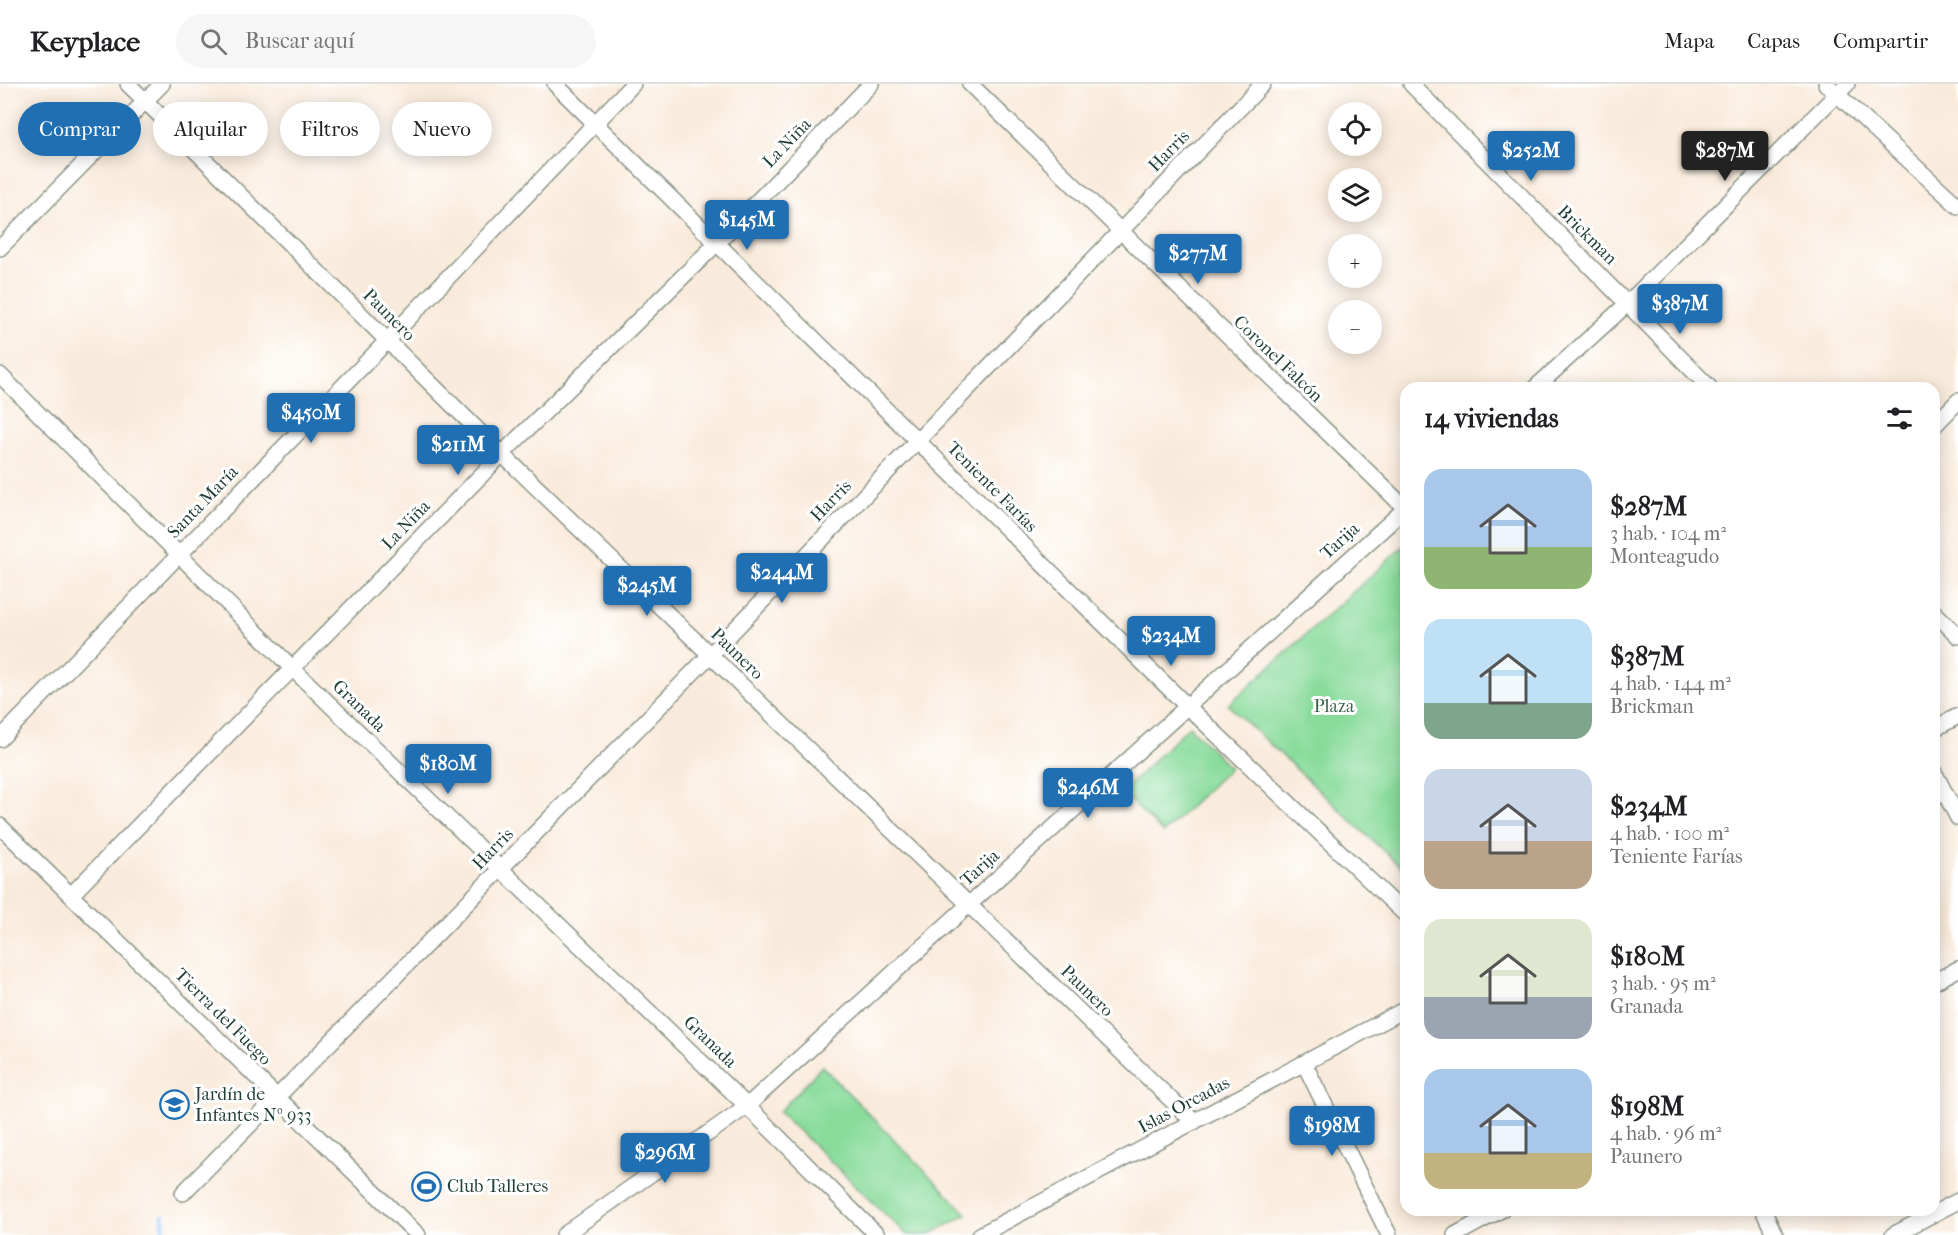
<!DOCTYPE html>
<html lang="es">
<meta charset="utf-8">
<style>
body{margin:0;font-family:"IM FELL French Canon",serif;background:#f6f6f6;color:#202124;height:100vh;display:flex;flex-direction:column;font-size:22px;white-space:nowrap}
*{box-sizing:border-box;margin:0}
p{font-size:20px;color:#757577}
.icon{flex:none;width:33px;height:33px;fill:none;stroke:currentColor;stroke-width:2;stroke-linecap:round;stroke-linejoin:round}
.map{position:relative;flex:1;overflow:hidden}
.side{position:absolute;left:1400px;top:298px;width:540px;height:834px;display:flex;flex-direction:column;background:#fff;border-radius:18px;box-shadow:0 3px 15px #0003}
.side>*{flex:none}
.banner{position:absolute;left:18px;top:18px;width:570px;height:54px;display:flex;gap:12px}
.fabs{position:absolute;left:1328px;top:18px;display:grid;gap:12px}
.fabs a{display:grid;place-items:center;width:54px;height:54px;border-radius:50%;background:#fff;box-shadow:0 3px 15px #0003;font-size:30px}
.price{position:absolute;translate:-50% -51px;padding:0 14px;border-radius:6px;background:#1f6fb2;color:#fff;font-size:20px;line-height:39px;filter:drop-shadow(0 2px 3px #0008)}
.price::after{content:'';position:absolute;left:50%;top:36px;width:18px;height:14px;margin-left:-9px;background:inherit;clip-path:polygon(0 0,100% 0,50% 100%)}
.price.active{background:#222;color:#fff}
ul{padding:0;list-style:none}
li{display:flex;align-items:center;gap:18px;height:150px;padding:0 24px}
li span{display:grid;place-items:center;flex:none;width:168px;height:120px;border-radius:18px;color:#555}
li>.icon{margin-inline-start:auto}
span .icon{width:72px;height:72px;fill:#fffc;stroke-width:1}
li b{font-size:26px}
h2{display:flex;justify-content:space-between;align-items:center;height:72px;padding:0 24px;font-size:26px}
.chip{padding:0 21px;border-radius:27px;background:#fff;box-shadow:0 3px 15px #0003;font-size:21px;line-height:54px}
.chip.active{background:#1f6fb2;color:#fff}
header{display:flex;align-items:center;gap:36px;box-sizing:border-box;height:84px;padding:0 30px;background:#fff;border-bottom:2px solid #e0e0e0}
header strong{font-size:28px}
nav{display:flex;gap:33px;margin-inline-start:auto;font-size:21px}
.search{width:420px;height:54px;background:#f6f6f6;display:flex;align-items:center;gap:15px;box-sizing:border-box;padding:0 21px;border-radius:33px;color:#757577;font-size:22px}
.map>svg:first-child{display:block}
.green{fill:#89db9b;stroke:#548c68;stroke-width:1.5}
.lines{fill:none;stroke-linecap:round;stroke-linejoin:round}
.stream{stroke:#88bbf6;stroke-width:5}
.street-casing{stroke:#8c9488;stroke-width:18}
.street{stroke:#fff;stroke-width:15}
.labels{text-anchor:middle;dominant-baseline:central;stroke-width:6;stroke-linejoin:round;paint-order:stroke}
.street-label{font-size:18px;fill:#1f3d34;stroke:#fff}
.park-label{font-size:18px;fill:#3a644e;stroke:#fff}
.poi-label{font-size:18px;fill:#1f3d34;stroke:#fff;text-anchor:start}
</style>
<header>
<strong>Keyplace</strong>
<div class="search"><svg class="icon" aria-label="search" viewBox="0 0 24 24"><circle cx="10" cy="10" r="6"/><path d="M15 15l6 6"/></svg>Buscar aquí</div>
<nav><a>Mapa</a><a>Capas</a><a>Compartir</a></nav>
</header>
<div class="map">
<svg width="1958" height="1151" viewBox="0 0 1958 1151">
<rect width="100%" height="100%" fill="#fff"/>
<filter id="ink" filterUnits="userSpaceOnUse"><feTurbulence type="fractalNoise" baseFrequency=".0167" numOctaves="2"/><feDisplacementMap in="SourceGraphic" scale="12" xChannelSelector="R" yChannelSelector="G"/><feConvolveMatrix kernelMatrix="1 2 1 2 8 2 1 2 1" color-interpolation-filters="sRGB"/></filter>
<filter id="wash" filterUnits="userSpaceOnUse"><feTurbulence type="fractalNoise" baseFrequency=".008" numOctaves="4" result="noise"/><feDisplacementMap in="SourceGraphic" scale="24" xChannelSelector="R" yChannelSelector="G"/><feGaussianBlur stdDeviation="1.35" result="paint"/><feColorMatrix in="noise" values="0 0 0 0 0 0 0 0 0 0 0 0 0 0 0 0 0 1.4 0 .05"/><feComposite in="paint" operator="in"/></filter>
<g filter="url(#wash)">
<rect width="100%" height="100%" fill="#f9ebdb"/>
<path class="green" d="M1405,461V787L1228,621Z
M1189,642L1230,684L1163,749L1122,708Z
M822,982L967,1130L929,1151H907L779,1028Z"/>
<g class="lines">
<path class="stream" d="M163,1132V1151"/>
</g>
</g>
<g filter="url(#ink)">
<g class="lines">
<defs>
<path id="street" d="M128,0L502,370L1194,1038
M555,0L1187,622L1406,831
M970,0L1406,425
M1411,0L1710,304
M1826,0L1958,122
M0,164L162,0
M0,291L294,586L747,1022L877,1151
M1535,304L1627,220L1847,0
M1934,342L1958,317
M1934,528L1958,552
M1934,645L1958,632
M0,655L387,257L633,0
M1934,688L1958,734
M0,742L418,1151
M72,810L502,370L716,160L871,0
M1934,898L1958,885
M1304,979L1389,1151
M183,1109L710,571L1263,0
M1763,1126L1775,1151
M564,1151L747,1022L1406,424
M980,1151L1406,925
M1455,1151L1501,1126
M1893,1151L1958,1117"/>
</defs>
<use href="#street" class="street-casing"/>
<use href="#street" class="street"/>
</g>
</g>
<defs>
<symbol id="school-ring" viewBox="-11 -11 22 22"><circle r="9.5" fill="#fff" stroke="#1f6fb2" stroke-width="1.5"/><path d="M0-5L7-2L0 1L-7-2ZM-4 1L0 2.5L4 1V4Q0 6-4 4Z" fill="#1f6fb2"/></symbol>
<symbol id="stadium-ring" viewBox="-11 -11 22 22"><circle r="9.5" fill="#fff" stroke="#1f6fb2" stroke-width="1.5"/><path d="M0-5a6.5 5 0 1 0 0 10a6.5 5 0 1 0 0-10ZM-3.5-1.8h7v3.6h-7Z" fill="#1f6fb2"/></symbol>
</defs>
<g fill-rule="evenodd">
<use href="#school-ring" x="158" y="1004" width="33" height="33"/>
<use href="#stadium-ring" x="410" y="1086" width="33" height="33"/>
</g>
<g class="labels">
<g class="street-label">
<text transform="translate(787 59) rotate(-46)">La Niña</text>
<text transform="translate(1169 67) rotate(-46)">Harris</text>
<text transform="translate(1587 151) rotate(45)">Brickman</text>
<text transform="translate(389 231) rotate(45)">Paunero</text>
<text transform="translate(1278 275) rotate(44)">Coronel Falcón</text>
<text transform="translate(992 403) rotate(45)">Teniente Farías</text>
<text transform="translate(831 417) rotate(-46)">Harris</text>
<text transform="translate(203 418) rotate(-46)">Santa María</text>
<text transform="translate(406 441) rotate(-46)">La Niña</text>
<text transform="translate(1340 457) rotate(-42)">Tarija</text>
<text transform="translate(737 570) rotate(44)">Paunero</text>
<text transform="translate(359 622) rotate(44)">Granada</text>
<text transform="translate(493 765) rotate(-46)">Harris</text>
<text transform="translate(980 784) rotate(-42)">Tarija</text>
<text transform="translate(1087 907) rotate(44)">Paunero</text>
<text transform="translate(223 933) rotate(45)">Tierra del Fuego</text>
<text transform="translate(710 958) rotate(44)">Granada</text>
<text transform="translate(1184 1021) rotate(-28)">Islas Orcadas</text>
</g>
<g class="park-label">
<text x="1334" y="622">Plaza</text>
</g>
<g class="poi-label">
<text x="195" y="1010">Jardín de<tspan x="195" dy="21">Infantes Nº 933</tspan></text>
<text x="447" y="1102">Club Talleres</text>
</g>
</g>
</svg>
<div class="fabs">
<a><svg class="icon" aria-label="locate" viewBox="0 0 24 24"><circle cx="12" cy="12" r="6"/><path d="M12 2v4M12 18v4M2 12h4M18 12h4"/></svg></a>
<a><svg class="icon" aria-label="layers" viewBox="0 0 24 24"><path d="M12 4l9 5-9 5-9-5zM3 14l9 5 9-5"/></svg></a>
<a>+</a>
<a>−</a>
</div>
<b class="price" style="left:1531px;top:98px">$252M</b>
<b class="price active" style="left:1725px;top:98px">$287M</b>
<b class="price" style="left:747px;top:167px">$145M</b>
<b class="price" style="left:1198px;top:201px">$277M</b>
<b class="price" style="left:1680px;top:251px">$387M</b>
<b class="price" style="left:311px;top:360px">$450M</b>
<b class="price" style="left:458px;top:392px">$211M</b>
<b class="price" style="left:782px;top:520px">$244M</b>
<b class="price" style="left:647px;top:533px">$245M</b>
<b class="price" style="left:1171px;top:583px">$234M</b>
<b class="price" style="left:448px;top:711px">$180M</b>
<b class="price" style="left:1088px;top:735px">$246M</b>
<b class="price" style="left:1332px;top:1073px">$198M</b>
<b class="price" style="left:665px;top:1100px">$296M</b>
<div class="banner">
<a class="chip active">Comprar</a>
<a class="chip">Alquilar</a>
<a class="chip">Filtros</a>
<a class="chip">Nuevo</a>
</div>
<section class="side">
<h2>14 viviendas<svg class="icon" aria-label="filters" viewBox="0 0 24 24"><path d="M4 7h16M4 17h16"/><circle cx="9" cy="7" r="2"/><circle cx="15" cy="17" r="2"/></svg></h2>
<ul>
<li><span style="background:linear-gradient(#a9c7e8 65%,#8fb573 0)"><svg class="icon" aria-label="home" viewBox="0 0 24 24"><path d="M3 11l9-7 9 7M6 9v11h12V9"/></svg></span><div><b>$287M</b><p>3 hab. · 104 m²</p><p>Monteagudo</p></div></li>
<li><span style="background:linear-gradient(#bfe0f5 70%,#7fa58c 0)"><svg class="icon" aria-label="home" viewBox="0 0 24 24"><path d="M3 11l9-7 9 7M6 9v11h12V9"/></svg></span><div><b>$387M</b><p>4 hab. · 144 m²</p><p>Brickman</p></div></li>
<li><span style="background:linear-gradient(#c9d6e8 60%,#b9a48a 0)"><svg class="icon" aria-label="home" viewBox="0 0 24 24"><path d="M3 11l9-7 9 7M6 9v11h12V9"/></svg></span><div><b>$234M</b><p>4 hab. · 100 m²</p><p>Teniente Farías</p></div></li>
<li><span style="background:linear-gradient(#dfe7d0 65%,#9aa5b1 0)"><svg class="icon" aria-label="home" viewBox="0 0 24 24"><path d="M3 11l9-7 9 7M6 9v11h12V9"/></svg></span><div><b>$180M</b><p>3 hab. · 95 m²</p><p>Granada</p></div></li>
<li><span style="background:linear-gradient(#a9c7e8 70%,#c2b280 0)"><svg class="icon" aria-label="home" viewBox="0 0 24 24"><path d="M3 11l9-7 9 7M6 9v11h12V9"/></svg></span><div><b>$198M</b><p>4 hab. · 96 m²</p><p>Paunero</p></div></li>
</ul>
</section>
</div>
